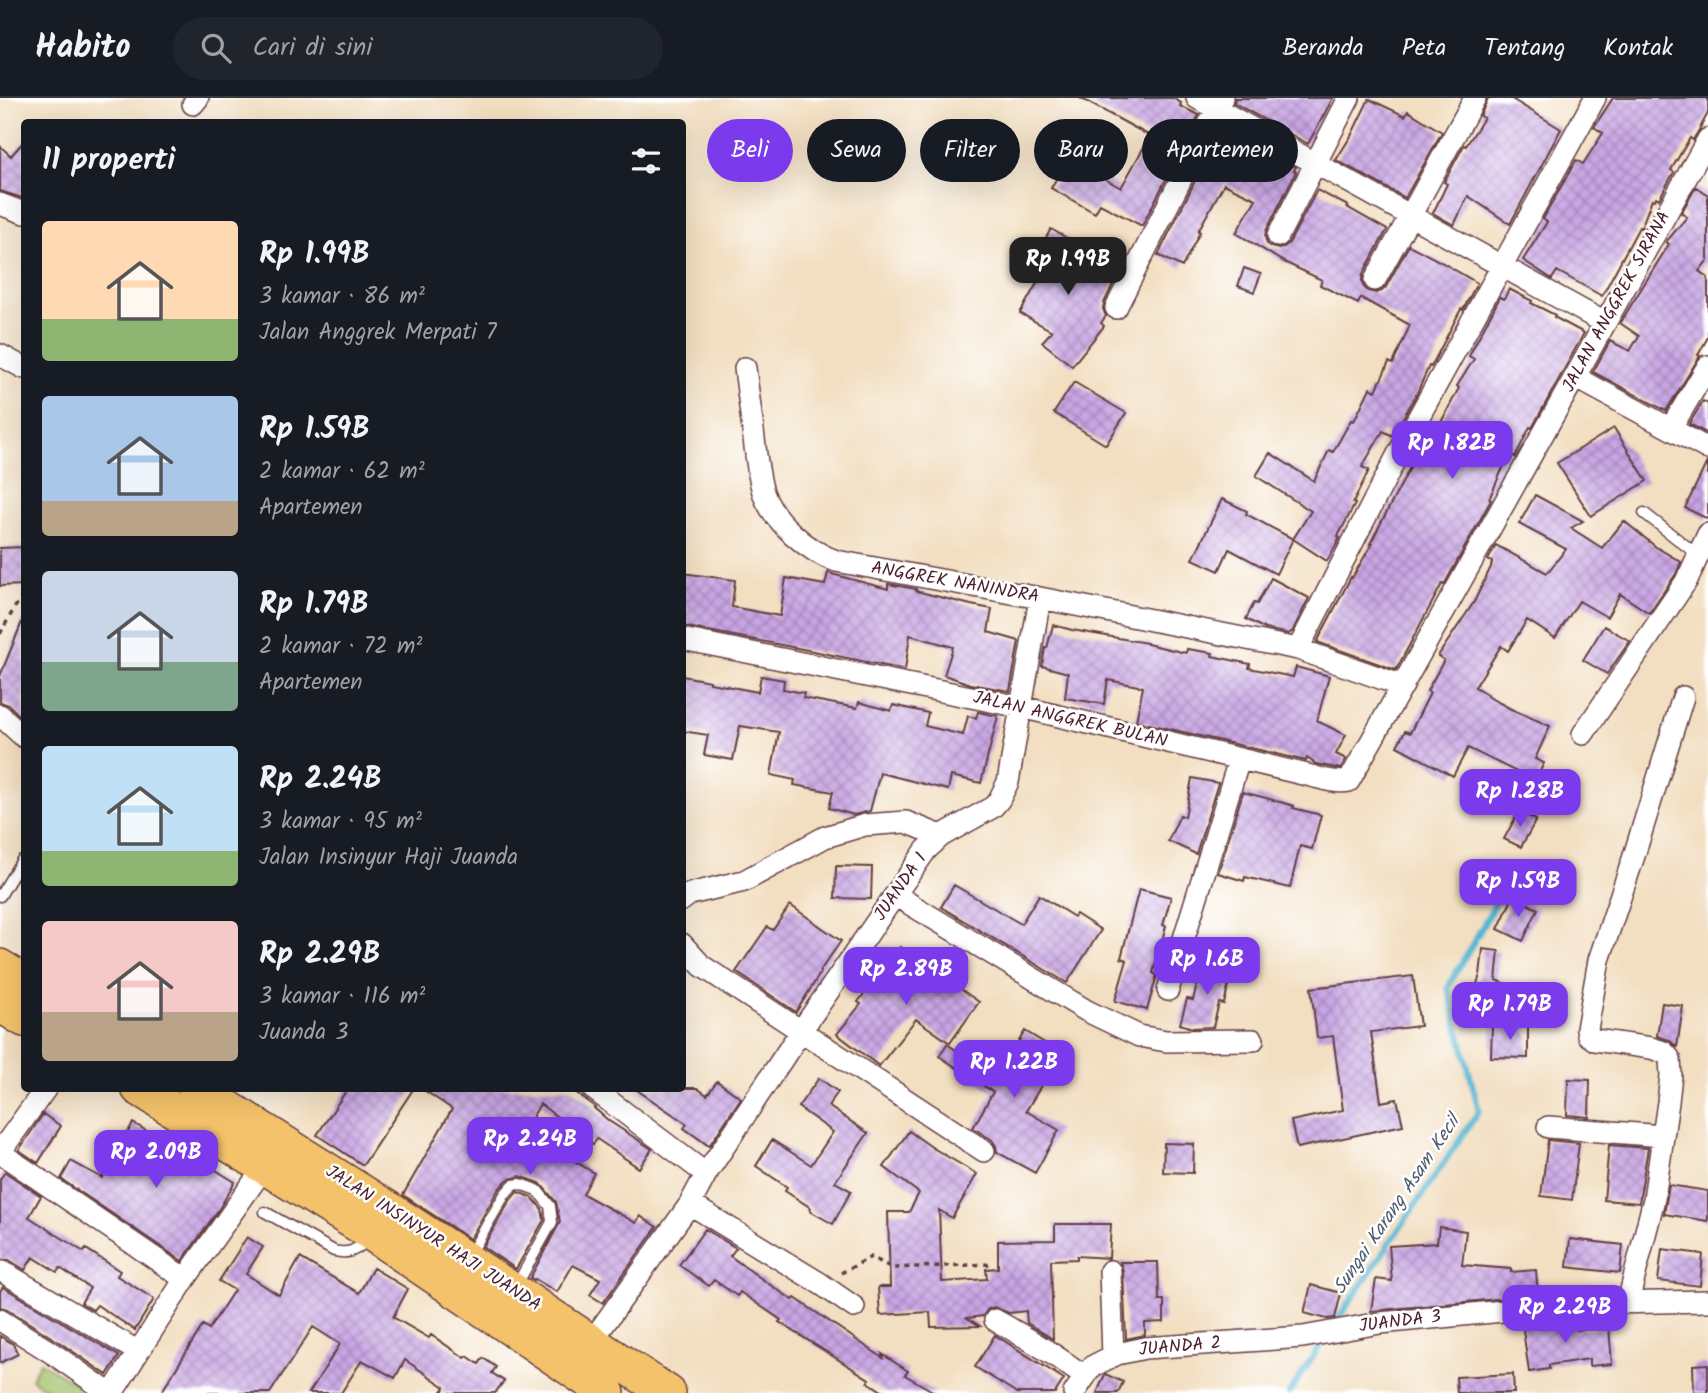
<!DOCTYPE html>
<html lang="id">
<meta charset="utf-8">
<style>
body{margin:0;font-family:Kalam,sans-serif;background:#20242c;color:#f1f3f6;height:100vh;display:flex;flex-direction:column;font-size:26px;white-space:nowrap}
*{box-sizing:border-box;margin:0}
p{font-size:23px;color:#9ea1a6}
.icon{flex:none;width:38px;height:38px;fill:none;stroke:currentColor;stroke-width:2;stroke-linecap:round;stroke-linejoin:round}
.map{position:relative;flex:1;overflow:hidden}
.side{position:absolute;left:21px;top:21px;width:665px;height:973px;display:flex;flex-direction:column;background:#171b24;border-radius:7px;box-shadow:0 7px 28px #0002}
.side>*{flex:none}
.guide{position:absolute;left:707px;top:21px;width:665px;height:63px;display:flex;gap:14px}
.price{position:absolute;translate:-50% -60px;padding:0 16px;border-radius:14px;background:#7c3aed;color:#fff;font-size:23px;line-height:46px;filter:drop-shadow(0 2px 4px #0008)}
.price::after{content:'';position:absolute;left:50%;top:42px;width:21px;height:16px;margin-left:-10px;background:inherit;clip-path:polygon(0 0,100% 0,50% 100%)}
.price.active{background:#222;color:#fff}
ul{padding:0;list-style:none}
li{display:flex;align-items:center;gap:21px;height:175px;padding:0 21px}
li span{display:grid;place-items:center;flex:none;width:196px;height:140px;border-radius:7px;color:#555}
li>.icon{margin-inline-start:auto}
span .icon{width:84px;height:84px;fill:#fffc;stroke-width:1}
li b{font-size:30px}
h2{display:flex;justify-content:space-between;align-items:center;height:84px;padding:0 21px;font-size:30px}
.pill{padding:0 24px;border-radius:32px;background:#171b24;box-shadow:0 7px 28px #0002;font-size:24px;line-height:63px}
.pill.active{background:#7c3aed;color:#fff}
header{display:flex;align-items:center;gap:42px;box-sizing:border-box;height:98px;padding:0 35px;background:#171b24;border-bottom:2px solid #363941}
header strong{font-size:33px}
nav{display:flex;gap:38px;margin-inline-start:auto;font-size:24px}
.search{width:490px;height:63px;background:#20242c;display:flex;align-items:center;gap:18px;box-sizing:border-box;padding:0 24px;border-radius:38px;color:#9ea1a6;font-size:26px}
.map>svg:first-child{display:block}
.garden{fill:#a3c26a;stroke:#76704a;stroke-width:2}
.lines{fill:none;stroke-linecap:round;stroke-linejoin:round}
.stream{stroke:#52b5d1;stroke-width:6}
.building{fill:url(#building-cross-hatch)}
.service-casing{stroke:#633c41;stroke-width:13}
.minor-casing{stroke:#633c41;stroke-width:24}
.trunk-casing{stroke:#633c41;stroke-width:38}
.path{stroke:#633c41;stroke-width:3.5;stroke-dasharray:5 5;stroke-linecap:butt}
.service{stroke:#fff;stroke-width:10}
.minor{stroke:#fff;stroke-width:21}
.trunk{stroke:#f3c26a;stroke-width:35}
.labels{text-anchor:middle;dominant-baseline:central;stroke-width:5;stroke-linejoin:round;paint-order:stroke}
.street-label{font-size:18px;fill:#4a1f2b;stroke:#fff}
.water-label{font-size:19px;font-style:italic;fill:#4d5b6d;stroke:#fff}
</style>
<header>
<strong>Habito</strong>
<div class="search"><svg class="icon" aria-label="search" viewBox="0 0 24 24"><circle cx="10" cy="10" r="6"/><path d="M15 15l6 6"/></svg>Cari di sini</div>
<nav><a>Beranda</a><a>Peta</a><a>Tentang</a><a>Kontak</a></nav>
</header>
<div class="map">
<svg width="1708" height="1295" viewBox="0 0 1708 1295">
<defs>
<pattern id="building-cross-hatch" width="8" height="8" patternUnits="userSpaceOnUse" patternTransform="scale(1.75)"><rect width="8" height="8" fill="#c8a5e4"/><path d="M0 0l8 8M0 8l8-8" fill="none" stroke="#a486b9"/></pattern>
</defs>
<rect width="100%" height="100%" fill="#fff"/>
<filter id="ink" filterUnits="userSpaceOnUse"><feTurbulence type="fractalNoise" baseFrequency=".0143" numOctaves="2"/><feDisplacementMap in="SourceGraphic" scale="14" xChannelSelector="R" yChannelSelector="G"/><feConvolveMatrix kernelMatrix="1 2 1 2 8 2 1 2 1" color-interpolation-filters="sRGB"/></filter>
<filter id="wash" filterUnits="userSpaceOnUse"><feTurbulence type="fractalNoise" baseFrequency=".00686" numOctaves="4" result="noise"/><feDisplacementMap in="SourceGraphic" scale="28" xChannelSelector="R" yChannelSelector="G"/><feGaussianBlur stdDeviation="1.57" result="paint"/><feColorMatrix in="noise" values="0 0 0 0 0 0 0 0 0 0 0 0 0 0 0 0 0 1.4 0 .05"/><feComposite in="paint" operator="in"/></filter>
<g filter="url(#wash)">
<rect width="100%" height="100%" fill="#f2dec0"/>
<path class="garden" d="M40,1264L86,1292L84,1295H54L31,1281Z"/>
<g class="lines">
<path class="stream" d="M1334,1227L1479,1013L1448,889L1514,773
M1289,1295L1324,1242"/>
</g>
<g id="blocks">
<path class="building" d="M1080,0H1172L1181,5L1180,8L1199,17L1142,128L1100,106L1095,115L1051,90L1068,60L1121,90L1150,38Z
M1235,0H1333L1308,46L1234,5Z
M1488,0H1510L1561,31L1510,126L1468,98L1454,127L1433,115L1447,86L1444,84L1464,47L1466,48L1484,20L1480,18Z
M1613,0H1708V15L1699,32L1693,42L1690,40L1671,72L1674,74L1659,101L1656,99L1655,102L1652,101L1641,130L1639,129L1602,198L1557,173L1552,181L1523,162L1547,124L1543,121L1576,62L1583,66L1603,35L1594,29Z
M1369,1L1405,18L1408,13L1442,34L1405,100L1336,62L1351,38Z
M1220,33L1296,69L1294,72L1296,74L1266,133L1265,139L1267,146L1271,149L1279,151L1284,149L1289,145L1317,92L1348,108L1347,109L1387,132L1363,176L1362,182L1363,188L1368,193L1376,195L1382,193L1386,189L1409,147L1443,165L1477,185L1463,212L1461,211L1431,269L1429,268L1417,295L1393,338L1383,333L1362,369L1369,372L1353,405L1355,406L1338,438L1340,440L1327,463L1293,441L1311,413L1256,378L1270,355L1314,383L1329,352L1333,354L1351,322L1354,323L1370,290L1376,293L1389,264L1393,266L1410,227L1361,200L1358,206L1320,187L1322,182L1282,163L1236,135L1256,101L1224,86L1198,133L1200,134L1182,169L1158,157Z
M24,43V97L22,100L0,93V48L11,58Z
M1696,89L1708,97V162L1699,173L1708,180V239L1698,257L1700,258L1666,313L1593,274L1610,243L1630,253L1639,238L1620,225L1669,146L1666,144L1687,119L1681,115Z
M1051,131L1088,152L1084,159L1116,180L1104,205L1103,211L1106,218L1101,225L1104,228L1072,268L1042,244L1052,233L1020,215L1044,173L1031,165Z
M1244,170L1261,176L1254,194L1238,188Z
M1509,191L1532,203L1531,205L1555,217L1554,219L1584,235L1532,330L1530,329L1515,359L1509,356L1489,401L1491,402L1444,487L1442,486L1396,572L1317,544L1351,479L1352,480L1372,446H1370L1415,360L1421,363L1436,330H1438L1459,290L1457,288L1474,261L1469,258L1474,248L1500,199L1504,201Z
M1074,284L1126,315L1106,347L1054,315Z
M1703,303L1708,306V336L1689,326Z
M1614,330L1647,383L1591,418L1557,365Z
M1707,364H1708V421L1685,410Z
M1535,397L1583,423L1571,430L1602,450L1624,423L1656,449L1681,464L1676,476L1649,515L1620,496L1607,519L1579,503L1555,540L1527,522L1508,553L1501,548L1475,589L1488,597L1487,598L1511,611L1550,628L1535,661L1544,665L1535,683L1468,650L1453,678L1397,648L1405,633L1410,635L1430,595L1427,593L1444,562L1438,558L1474,504L1491,469L1492,464L1488,462L1496,447L1547,475L1566,451L1519,426Z
M1222,401L1247,413L1246,416L1293,441L1276,476L1229,451L1219,473L1193,461Z
M24,449V487L0,488V450Z
M682,475L735,482L732,509L780,518L786,480L825,487L828,475L888,491V486L916,491V493L971,507L992,511L988,534L1019,543L1010,593L971,586L944,577L953,549L910,537L905,572L818,554L682,528Z
M1271,480L1309,500L1292,534H1291L1289,536L1265,531L1246,521L1254,505L1257,506Z
M24,519V622L9,607L0,604V578Z
M1053,527L1072,532L1147,545V546L1186,555L1187,551L1213,555L1212,558L1250,566L1249,570L1293,579L1296,569L1329,578L1317,623L1346,637L1336,656L1346,661L1341,671L1316,666L1307,660L1306,663L1136,623L1143,589L1108,582L1104,606L1065,600L1068,575L1042,568L1045,550H1047Z
M1604,528L1630,543L1607,576L1583,562Z
M682,578L710,583V585L758,594L761,578L784,582L783,591L804,595L803,600L857,610L859,604L891,613L893,607L928,615L925,628L963,637L968,618L976,620L978,614L998,618L981,685L951,678L948,692L880,675L870,713L854,717L829,710L833,694L794,687L795,682L771,677L779,634L740,628L733,662L704,657L708,637L682,633Z
M1192,680L1218,685L1196,756L1168,743L1180,717L1185,719Z
M1243,694L1266,700L1294,708L1293,710L1321,717L1312,751L1300,748L1290,790L1245,779L1244,783L1218,775Z
M1519,713L1536,722L1521,749L1504,741Z
M836,768L872,769L871,801L835,800Z
M954,787L1021,826L1039,797L1074,819L1076,816L1101,832L1067,885L941,809Z
M1139,791L1171,799L1163,827L1166,828L1153,875L1157,877L1147,912L1115,903L1127,862L1121,860Z
M1513,799L1538,811L1523,843L1498,831Z
M790,807L841,843L820,873L821,874L796,914L736,874L767,829L773,832Z
M900,849L979,904L950,945L916,921L879,968L837,936L861,906L858,904L867,892L869,894Z
M1483,851L1499,853L1496,882L1504,885L1495,912L1471,904L1480,877Z
M1203,865L1232,873L1224,906L1219,905L1213,929L1192,930L1180,926L1187,901L1193,902Z
M1413,878L1420,928L1371,934L1381,1004L1397,1001L1403,1027L1297,1050L1291,1023L1343,1012L1333,938L1317,940L1311,890Z
M1662,905L1683,908L1677,949L1669,942L1657,938Z
M1492,927L1528,928V960L1491,959Z
M1025,933L1061,955L1026,1013L1059,1032L1035,1075L997,1054L996,1048L992,1042L973,1030L993,994L939,958L947,946L997,980Z
M819,980L838,994L828,1008L868,1035L835,1084L851,1093L833,1126L810,1113L811,1110L785,1093L787,1089L756,1068L772,1042L811,1067L833,1034L798,1009Z
M1568,981L1590,982L1589,1019L1567,1017Z
M717,983L741,1000L709,1048L684,1030L687,1026L634,990H697L707,997Z
M348,990H414L363,1067L317,1037Z
M421,990H570L595,1009L594,1010L609,1023L652,1051L639,1070L597,1041L593,1046L540,1006L525,1032L594,1075L583,1096L636,1125L640,1118L657,1129L603,1205L590,1197L600,1181L573,1167L557,1194L535,1181L534,1182L530,1180L560,1124L556,1104L540,1085L520,1078L507,1082L498,1092L470,1141L403,1097L452,1011Z
M43,1016L61,1028L38,1065L19,1052Z
M133,1025L173,1048L174,1046L235,1084L219,1111L182,1163L61,1081L71,1063L102,1080Z
M909,1033L933,1050L977,1076L952,1120L939,1112L942,1184L987,1181L986,1171L998,1170V1143L1055,1142V1126H1111L1109,1160L1077,1158V1161L1051,1162L1053,1241L1027,1225L1026,1213L1009,1215L994,1209L988,1211L983,1218L967,1220L980,1228L931,1229L930,1214L880,1217L878,1189H890L888,1114H909L919,1095L884,1069Z
M1548,1042L1579,1045L1572,1102L1541,1098Z
M1164,1045L1194,1046L1193,1075L1163,1074Z
M1609,1047L1648,1050L1639,1105L1604,1102Z
M5,1074L41,1098L29,1119L84,1154L86,1151L120,1173L117,1178L154,1201L135,1232L97,1207L93,1212L81,1205L90,1190L60,1170L57,1174L33,1159L25,1172L9,1162H0V1081Z
M1669,1087L1708,1093V1123L1664,1116Z
M517,1094L532,1099L542,1111L544,1122L516,1171L483,1149L511,1101Z
M1439,1129L1466,1133L1462,1167L1511,1171V1174L1536,1172L1538,1197L1371,1213L1376,1181L1392,1183L1389,1148L1437,1145Z
M705,1131L736,1150L730,1158L766,1184L793,1202L795,1200L883,1260L882,1256L908,1273L905,1277L936,1295H885L868,1284L869,1281L779,1224L781,1222L740,1194L737,1198L714,1182L709,1188L679,1167Z
M247,1139L263,1149L246,1176L279,1197L300,1160L359,1195L373,1170L408,1191L393,1219L429,1240L431,1237L465,1260L467,1258L479,1266L483,1260L496,1269L492,1275L504,1283L495,1295H441L445,1289L405,1262L395,1280L362,1262L341,1295H309L340,1246L313,1229L270,1295H161L203,1227L209,1231L234,1192L219,1183Z
M1570,1141L1623,1147L1620,1175L1567,1169Z
M1662,1151L1703,1156L1700,1188L1658,1183Z
M1120,1164H1158L1159,1202H1164V1224L1145,1225V1237L1126,1241L1123,1173Z
M1311,1187L1341,1195L1335,1220L1327,1221L1304,1215Z
M3,1189L119,1258L107,1277L62,1246L7,1211L0,1209V1193Z
M1540,1223L1541,1228L1576,1223L1577,1232L1609,1229L1612,1266L1589,1268V1261L1549,1267V1271L1529,1274L1522,1225Z
M995,1237L1064,1281L1055,1295H1017L975,1269Z
M0,1238L13,1246L18,1256L0,1265Z
M1708,1266V1295H1694L1693,1267Z
M1105,1276L1123,1284L1118,1295H1097Z
M1513,1276L1514,1295H1457L1456,1279Z"/>
</g>
</g>
<g filter="url(#ink)">
<use href="#blocks" fill-opacity="0" stroke="#633c41" stroke-width="2"/>
<g class="lines">
<defs>
<path id="service" d="M1644,415L1699,458
M0,798L22,762
M265,1114L334,1153C351,1157 356,1151 370,1141
M469,1158L505,1096L513,1087L520,1086L537,1092L550,1108L552,1124L516,1188"/>
<path id="minor" d="M1197,0L1605,225
M193,6L198,0
M0,106L24,115
M1278,138L1349,0
M1375,182L1475,0
M1116,210L1222,0
M0,257L24,270
M745,270C748,293 751,317 754,340C756,358 758,377 763,394C772,423 809,454 836,463L1040,500L1298,551L1403,588
M1575,279L1708,351
M1671,330L1708,268
M682,541L1021,609L1307,677C1321,680 1336,686 1349,683L1708,41
M1298,551L1397,358L1595,0
M0,617L24,639
M1583,636L1687,482L1708,436
M895,797L1087,913L1139,938L1166,943L1253,942
M682,802L690,796L744,783L825,739L865,727L906,724L941,738
M682,846L702,868L984,1053
M1168,892L1239,662
M46,990L5,1047L2,1053V1056L185,1181
M592,990L706,1076
M1548,1029L1663,1038
M690,1106L821,1186L854,1209
M1110,1173L1113,1258
M3,1174L137,1253
M1628,1204L1654,1101L1668,1004L1671,977L1670,961L1664,954L1651,950L1595,942L1588,937L1587,931L1599,862L1633,761L1683,599
M0,1222L55,1257L109,1295
M995,1222C1026,1239 1056,1257 1085,1279
M592,1243L690,1106L706,1076L801,933L926,752L941,738L993,709L999,702L1008,684L1040,500
M112,1295L185,1181L265,1068
M1074,1295L1090,1271L1095,1267L1117,1256L1145,1250L1303,1239L1380,1225L1513,1212L1611,1205L1708,1203"/>
<path id="trunk" d="M0,869L24,884
M0,906L24,921
M139,990L370,1134L607,1295
M196,990L390,1112L668,1295"/>
</defs>
<use href="#service" class="service-casing"/>
<use href="#minor" class="minor-casing"/>
<use href="#trunk" class="trunk-casing"/>
<path class="path" d="M0,536L15,509L24,497
M841,1175L871,1159L892,1170L993,1166"/>
<use href="#service" class="service"/>
<use href="#minor" class="minor"/>
<use href="#trunk" class="trunk"/>
</g>
</g>
<g class="labels">
<g class="street-label">
<text transform="translate(1617 204) rotate(-61)">JALAN ANGGREK SIRANA</text>
<text transform="translate(955 485) rotate(10)">ANGGREK NANINDRA</text>
<text transform="translate(1070 622) rotate(13)">JALAN ANGGREK BULAN</text>
<text transform="translate(901 789) rotate(-55)">JUANDA 1</text>
<text transform="translate(433 1141) rotate(33)">JALAN INSINYUR HAJI JUANDA</text>
<text transform="translate(1400 1224) rotate(-7)">JUANDA 3</text>
<text transform="translate(1180 1249) rotate(-5)">JUANDA 2</text>
</g>
<g class="water-label">
<text transform="translate(1397 1107) rotate(-56)">Sungai Karang Asam Kecil</text>
</g>
</g>
</svg>
<b class="price active" style="left:1068px;top:199px">Rp 1.99B</b>
<b class="price" style="left:1452px;top:383px">Rp 1.82B</b>
<b class="price" style="left:1520px;top:731px">Rp 1.28B</b>
<b class="price" style="left:1518px;top:821px">Rp 1.59B</b>
<b class="price" style="left:1207px;top:899px">Rp 1.6B</b>
<b class="price" style="left:906px;top:909px">Rp 2.89B</b>
<b class="price" style="left:1510px;top:944px">Rp 1.79B</b>
<b class="price" style="left:1014px;top:1002px">Rp 1.22B</b>
<b class="price" style="left:530px;top:1079px">Rp 2.24B</b>
<b class="price" style="left:156px;top:1092px">Rp 2.09B</b>
<b class="price" style="left:1565px;top:1247px">Rp 2.29B</b>
<div class="guide">
<a class="pill active">Beli</a>
<a class="pill">Sewa</a>
<a class="pill">Filter</a>
<a class="pill">Baru</a>
<a class="pill">Apartemen</a>
</div>
<section class="side">
<h2>11 properti<svg class="icon" aria-label="filters" viewBox="0 0 24 24"><path d="M4 7h16M4 17h16"/><circle cx="9" cy="7" r="2"/><circle cx="15" cy="17" r="2"/></svg></h2>
<ul>
<li><span style="background:linear-gradient(#ffd9b3 70%,#8fb573 0)"><svg class="icon" aria-label="home" viewBox="0 0 24 24"><path d="M3 11l9-7 9 7M6 9v11h12V9"/></svg></span><div><b>Rp 1.99B</b><p>3 kamar · 86 m²</p><p>Jalan Anggrek Merpati 7</p></div></li>
<li><span style="background:linear-gradient(#a9c7e8 75%,#b9a48a 0)"><svg class="icon" aria-label="home" viewBox="0 0 24 24"><path d="M3 11l9-7 9 7M6 9v11h12V9"/></svg></span><div><b>Rp 1.59B</b><p>2 kamar · 62 m²</p><p>Apartemen</p></div></li>
<li><span style="background:linear-gradient(#c9d6e8 65%,#7fa58c 0)"><svg class="icon" aria-label="home" viewBox="0 0 24 24"><path d="M3 11l9-7 9 7M6 9v11h12V9"/></svg></span><div><b>Rp 1.79B</b><p>2 kamar · 72 m²</p><p>Apartemen</p></div></li>
<li><span style="background:linear-gradient(#bfe0f5 75%,#8fb573 0)"><svg class="icon" aria-label="home" viewBox="0 0 24 24"><path d="M3 11l9-7 9 7M6 9v11h12V9"/></svg></span><div><b>Rp 2.24B</b><p>3 kamar · 95 m²</p><p>Jalan Insinyur Haji Juanda</p></div></li>
<li><span style="background:linear-gradient(#f6c9c9 65%,#b9a48a 0)"><svg class="icon" aria-label="home" viewBox="0 0 24 24"><path d="M3 11l9-7 9 7M6 9v11h12V9"/></svg></span><div><b>Rp 2.29B</b><p>3 kamar · 116 m²</p><p>Juanda 3</p></div></li>
</ul>
</section>
</div>
